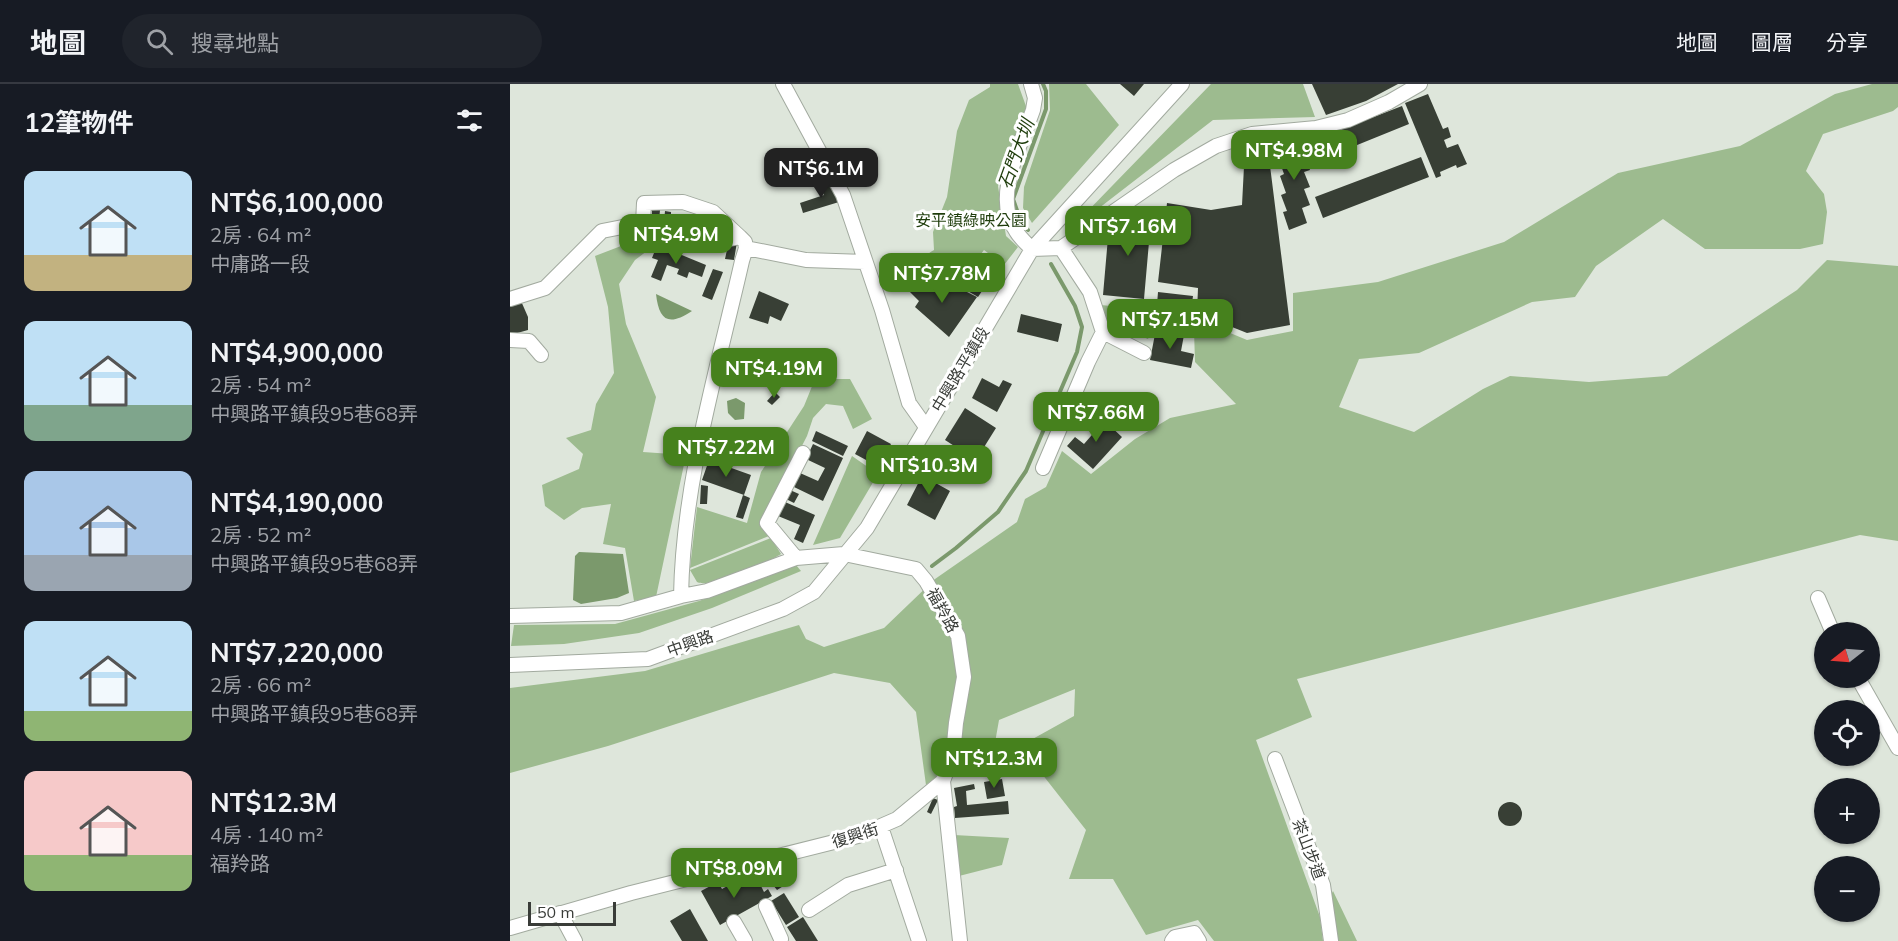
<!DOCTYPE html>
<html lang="zh-TW">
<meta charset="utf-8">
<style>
body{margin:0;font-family:Mulish,"Noto Sans TC",sans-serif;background:#20242c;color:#f1f3f6;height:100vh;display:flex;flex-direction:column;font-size:22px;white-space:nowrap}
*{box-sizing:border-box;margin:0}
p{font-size:20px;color:#9ea1a6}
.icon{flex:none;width:33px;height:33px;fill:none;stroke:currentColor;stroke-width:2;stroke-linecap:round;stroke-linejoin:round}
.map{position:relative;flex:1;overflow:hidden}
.details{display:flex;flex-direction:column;background:#171b24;width:510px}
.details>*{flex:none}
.needle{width:39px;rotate:253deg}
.tools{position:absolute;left:1304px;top:538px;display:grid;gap:12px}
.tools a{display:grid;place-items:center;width:66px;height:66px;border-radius:50%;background:#171b24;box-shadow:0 2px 4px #0004;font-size:30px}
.scale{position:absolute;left:18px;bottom:15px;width:88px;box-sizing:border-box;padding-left:6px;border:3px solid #393c38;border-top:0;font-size:16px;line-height:21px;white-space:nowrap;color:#393c38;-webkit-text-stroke:4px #fff;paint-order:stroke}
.price{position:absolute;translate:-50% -51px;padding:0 14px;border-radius:12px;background:#46811d;color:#fff;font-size:20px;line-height:39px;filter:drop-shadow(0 2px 3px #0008)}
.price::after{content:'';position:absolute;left:50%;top:36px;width:18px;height:14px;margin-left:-9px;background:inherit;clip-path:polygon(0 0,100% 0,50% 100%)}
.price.active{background:#222;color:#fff}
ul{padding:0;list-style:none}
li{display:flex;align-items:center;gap:18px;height:150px;padding:0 24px}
li span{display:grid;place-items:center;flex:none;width:168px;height:120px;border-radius:12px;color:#555}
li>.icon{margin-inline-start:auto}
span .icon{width:72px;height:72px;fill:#fffc;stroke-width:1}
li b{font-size:26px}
h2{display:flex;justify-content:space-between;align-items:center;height:72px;padding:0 24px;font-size:26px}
header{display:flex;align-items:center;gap:36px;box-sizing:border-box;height:84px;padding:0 30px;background:#171b24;border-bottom:2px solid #363941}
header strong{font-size:28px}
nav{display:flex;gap:33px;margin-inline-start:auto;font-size:21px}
.search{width:420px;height:54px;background:#20242c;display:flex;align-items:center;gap:15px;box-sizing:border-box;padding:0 21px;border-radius:33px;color:#9ea1a6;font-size:22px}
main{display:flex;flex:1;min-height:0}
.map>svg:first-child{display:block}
.green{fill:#9dbb8f}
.water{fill:#7b996c}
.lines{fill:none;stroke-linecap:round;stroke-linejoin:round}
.stream{stroke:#7b996c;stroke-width:4}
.building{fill:#383f35}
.minor-casing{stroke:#a2aa9f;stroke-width:16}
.minor{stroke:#fff;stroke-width:14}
.labels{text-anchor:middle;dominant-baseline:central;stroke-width:6;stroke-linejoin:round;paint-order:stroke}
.park-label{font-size:16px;fill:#1f3d0c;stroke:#fff}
.street-label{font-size:16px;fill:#393c38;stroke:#fff}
.water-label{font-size:18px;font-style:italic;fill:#1f3d0c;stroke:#fff}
</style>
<header>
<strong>地圖</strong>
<div class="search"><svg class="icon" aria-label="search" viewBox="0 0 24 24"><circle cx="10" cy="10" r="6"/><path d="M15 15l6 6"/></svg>搜尋地點</div>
<nav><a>地圖</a><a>圖層</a><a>分享</a></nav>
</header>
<main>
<section class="details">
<h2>12筆物件<svg class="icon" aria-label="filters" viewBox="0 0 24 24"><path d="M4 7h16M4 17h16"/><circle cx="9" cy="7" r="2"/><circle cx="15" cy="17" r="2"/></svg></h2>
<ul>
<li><span style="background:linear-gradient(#bfe0f5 70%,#c2b280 0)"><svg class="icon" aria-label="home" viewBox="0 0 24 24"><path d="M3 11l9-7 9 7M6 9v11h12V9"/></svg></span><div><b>NT$6,100,000</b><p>2房 · 64 m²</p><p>中庸路一段</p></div></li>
<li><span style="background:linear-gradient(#bfe0f5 70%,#7fa58c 0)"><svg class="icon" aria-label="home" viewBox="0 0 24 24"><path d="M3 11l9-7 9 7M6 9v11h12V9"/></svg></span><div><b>NT$4,900,000</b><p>2房 · 54 m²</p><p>中興路平鎮段95巷68弄</p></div></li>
<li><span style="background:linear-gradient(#a9c7e8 70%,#9aa5b1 0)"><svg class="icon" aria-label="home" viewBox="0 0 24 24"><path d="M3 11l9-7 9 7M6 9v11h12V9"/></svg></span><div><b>NT$4,190,000</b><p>2房 · 52 m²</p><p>中興路平鎮段95巷68弄</p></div></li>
<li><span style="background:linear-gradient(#bfe0f5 75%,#8fb573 0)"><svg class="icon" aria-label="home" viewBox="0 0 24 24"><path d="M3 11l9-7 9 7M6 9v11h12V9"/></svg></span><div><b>NT$7,220,000</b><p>2房 · 66 m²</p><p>中興路平鎮段95巷68弄</p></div></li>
<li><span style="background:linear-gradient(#f6c9c9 70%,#8fb573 0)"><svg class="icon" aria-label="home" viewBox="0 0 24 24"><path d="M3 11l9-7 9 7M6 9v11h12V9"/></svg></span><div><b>NT$12.3M</b><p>4房 · 140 m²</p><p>福羚路</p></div></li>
</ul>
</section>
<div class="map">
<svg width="1388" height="857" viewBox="0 0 1388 857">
<rect width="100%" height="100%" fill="#dee6db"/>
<path class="green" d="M480,0H508L517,25L502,59L488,102L496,152L508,163L494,181L474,166L462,182L391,197L381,191C389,189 399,189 406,183C414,177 413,172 424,166L423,148L437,113L447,47L459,16L480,3Z
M539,0H576L609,41L522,139L513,124L514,103L540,26Z
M701,0H793L805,33L703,36L571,138L569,136Z
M1362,0H1388V23L1383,27L1313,50L1296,87L1314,110L1317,128L1313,160L1290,165H1195L1153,135L1086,182L1065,213L1022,218L909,269L849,275L829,323L904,348L973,305L1000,292L1079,298L1157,292L1287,206L1317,176L1388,182V457L1350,451L787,595L802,633L746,656L810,833L813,857H704L688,836L636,851L603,795H559L576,746L510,662L564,632L565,605L489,636L483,670L452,680L437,669L426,693L416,701L406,628L380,599L324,589L98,662L0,689V604L135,587L289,541L296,555L314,563L374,544L425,495L507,438L515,415L536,403L552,367L581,390L625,355L660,334L726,320L685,278L684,246L644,241L638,255L597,238L591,221L640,226L701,241L737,256L783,247V209L868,198L994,158L1108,89L1230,62L1325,10Z
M153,155L125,176L109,200L116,240L146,313L133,368L176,371L146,513L124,517L115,464L93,460L101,420L72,424L54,436L35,422L32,401L69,385L73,370L56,354L81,346L86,320L104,289L98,223L85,172L124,157Z
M305,295H340L362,335L343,345L333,322L316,320L303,334L297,352L252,440L259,452L180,484L187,423L237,439L251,388L294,322Z
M342,372L368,390L330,454L303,461Z
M261,454L271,470C257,479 200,505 187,498L180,486Z
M286,481L291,487L202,524L129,549L54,560L1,562L4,541L105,540L189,517Z
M444,751L499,754L492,781L449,792Z
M823,807L847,857H827L819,815Z"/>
<path class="water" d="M146,210L182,227C158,243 149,236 146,210Z
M226,314L235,319L234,335L225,336L218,329L217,317Z
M69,468L113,470L119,509L107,514L71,520L63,516L65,472Z"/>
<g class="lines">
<path class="stream" d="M518,146L511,138L503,115L536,25V7L533,0
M422,482L446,464L488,428L516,387L567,268L572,243L565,222L541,180"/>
</g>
<path class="building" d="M610,0H634L624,12Z
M802,0H888L856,17L816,31Z
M918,10L933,45L938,43L941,53L934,56L937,64L948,60L957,80L947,84L946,81L930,88L931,92L926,94L895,19Z
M892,22L899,40L820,72L812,53Z
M794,55L798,67L794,68L800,86L794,88L800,103L794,105L800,121L792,124L797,139L779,146L773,128L777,127L771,111L776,109L770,92L774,90L768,73L773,71L768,57Z
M757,58L780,241L737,249L687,229L688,204L648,198L657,119L701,126L732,121L735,63Z
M911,73L919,93L813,134L805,113Z
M322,98L329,118L293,129L290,119L314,111L311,101Z
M633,123L642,124L634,215L593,211L599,142L611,143Z
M142,126H150L149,137L142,135Z
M155,127L161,128V138H154Z
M227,158L224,176L215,175L218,161Z
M146,164L161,170L162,167L196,181L192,193L179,188L177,194L167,190L169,185L157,181L151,197L141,193L148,176L142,174Z
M203,185L213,188L202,216L192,212Z
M463,188L468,192L471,188L480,195L468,213L456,206L461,197L459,196Z
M427,193L467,213L439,253L405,223L409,217L397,205L403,199L422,201Z
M249,207L279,220L271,237L260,232L258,240L239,234Z
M648,208L683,212L681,226L647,221Z
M11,217L18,233V246L0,251V219Z
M511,230L552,240L548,258L507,248Z
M646,245L674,251L671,267L684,270L681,284L640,276Z
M472,294L489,303L493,296L502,300L487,328L462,314Z
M265,308L270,313L262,321L257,317Z
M455,324L486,344L466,376L435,356Z
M585,328L612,353L583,385L557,362L565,353L574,360L588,344L579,335Z
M306,347L338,362L333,372L302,357Z
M357,347L381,360L369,383L345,370Z
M303,360L333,374L313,417L284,403L290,389L308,397L315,384L296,375Z
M199,376L241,391L234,411L192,396Z
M416,384L426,389L422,397L440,407L425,436L397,421Z
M191,401L198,402L197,420H190Z
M280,406L289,410L284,419L276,415Z
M233,411L240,414L233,435L226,433Z
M275,418L305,431L293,459L284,455L290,441L268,432Z
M492,695L495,712L477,715L474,698Z
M464,700L465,705L456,707L457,721L498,717L499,730L445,734L444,723L447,722L444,704Z
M423,714L428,716L421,730L417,728Z
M988 730a12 12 0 1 1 24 0a12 12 0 1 1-24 0Z
M237,791L244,803L250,800L254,808L258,805L262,812L210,841L191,807L208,798L212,805Z
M271,795L275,801L267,806L263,801Z
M274,809L289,833L276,841L261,817Z
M180,825L198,857H172L160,837Z
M293,833L308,857H286L277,843Z"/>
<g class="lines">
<defs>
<path id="minor" d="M273,0L333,111L372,226L399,319L416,343
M521,0L525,14L523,26C511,61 482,113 506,147C510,154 516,159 522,165L551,164L664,86L706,62L742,50L806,44L838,36L879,18L910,0
M133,139L134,119L173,118L203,128L230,153
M236,164L296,176L355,178
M0,215L35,204L92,147L133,139L155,143L193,160L230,153L235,158L236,164
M593,248L634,269
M0,256L19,257L31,271
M533,384L578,278L593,248L580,208L551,164
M286,474L257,439L293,369
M171,512C173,398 207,287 232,177L236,164
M1308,514L1323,549
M0,532L111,529L171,512L197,507L286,474L334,470L406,485L416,497L448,552L454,593L446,639L443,670L433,697L450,857
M0,581L138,575L273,525L304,508L357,444L522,165L672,0
M1348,594L1388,664
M765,675L813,801L821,857
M371,743L409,857
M256,822L271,855
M299,826L338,801L386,786
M50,829L65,857
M224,838L235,857
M0,844L121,809L348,752L387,735L433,697
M662,857L665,853L684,849L689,857"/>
</defs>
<use href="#minor" class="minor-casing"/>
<use href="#minor" class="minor"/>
</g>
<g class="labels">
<g class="park-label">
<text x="461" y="136">安平鎮綠映公園</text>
</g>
<g class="street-label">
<text transform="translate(450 285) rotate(-59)">中興路平鎮段</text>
<text transform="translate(433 526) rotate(61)">福羚路</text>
<text transform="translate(180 559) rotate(-20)">中興路</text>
<text transform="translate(345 751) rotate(-18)">復興街</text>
<text transform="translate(799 765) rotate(69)">茶山步道</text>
</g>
<g class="water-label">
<text transform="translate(506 70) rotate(-70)">石門大圳</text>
</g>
</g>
</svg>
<div class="tools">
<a><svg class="needle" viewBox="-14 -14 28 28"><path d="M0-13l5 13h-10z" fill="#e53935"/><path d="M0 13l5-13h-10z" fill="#9ea1a6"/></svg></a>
<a><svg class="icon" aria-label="locate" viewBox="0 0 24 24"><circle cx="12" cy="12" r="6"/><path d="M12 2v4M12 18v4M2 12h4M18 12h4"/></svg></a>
<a>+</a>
<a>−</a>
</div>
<div class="scale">50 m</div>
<b class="price" style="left:784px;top:97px">NT$4.98M</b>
<b class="price active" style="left:311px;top:115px">NT$6.1M</b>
<b class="price" style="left:618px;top:173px">NT$7.16M</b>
<b class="price" style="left:166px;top:181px">NT$4.9M</b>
<b class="price" style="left:432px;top:220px">NT$7.78M</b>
<b class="price" style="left:660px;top:266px">NT$7.15M</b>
<b class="price" style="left:264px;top:315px">NT$4.19M</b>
<b class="price" style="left:586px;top:359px">NT$7.66M</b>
<b class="price" style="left:216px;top:394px">NT$7.22M</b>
<b class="price" style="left:419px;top:412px">NT$10.3M</b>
<b class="price" style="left:484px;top:705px">NT$12.3M</b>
<b class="price" style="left:224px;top:815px">NT$8.09M</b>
</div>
</main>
